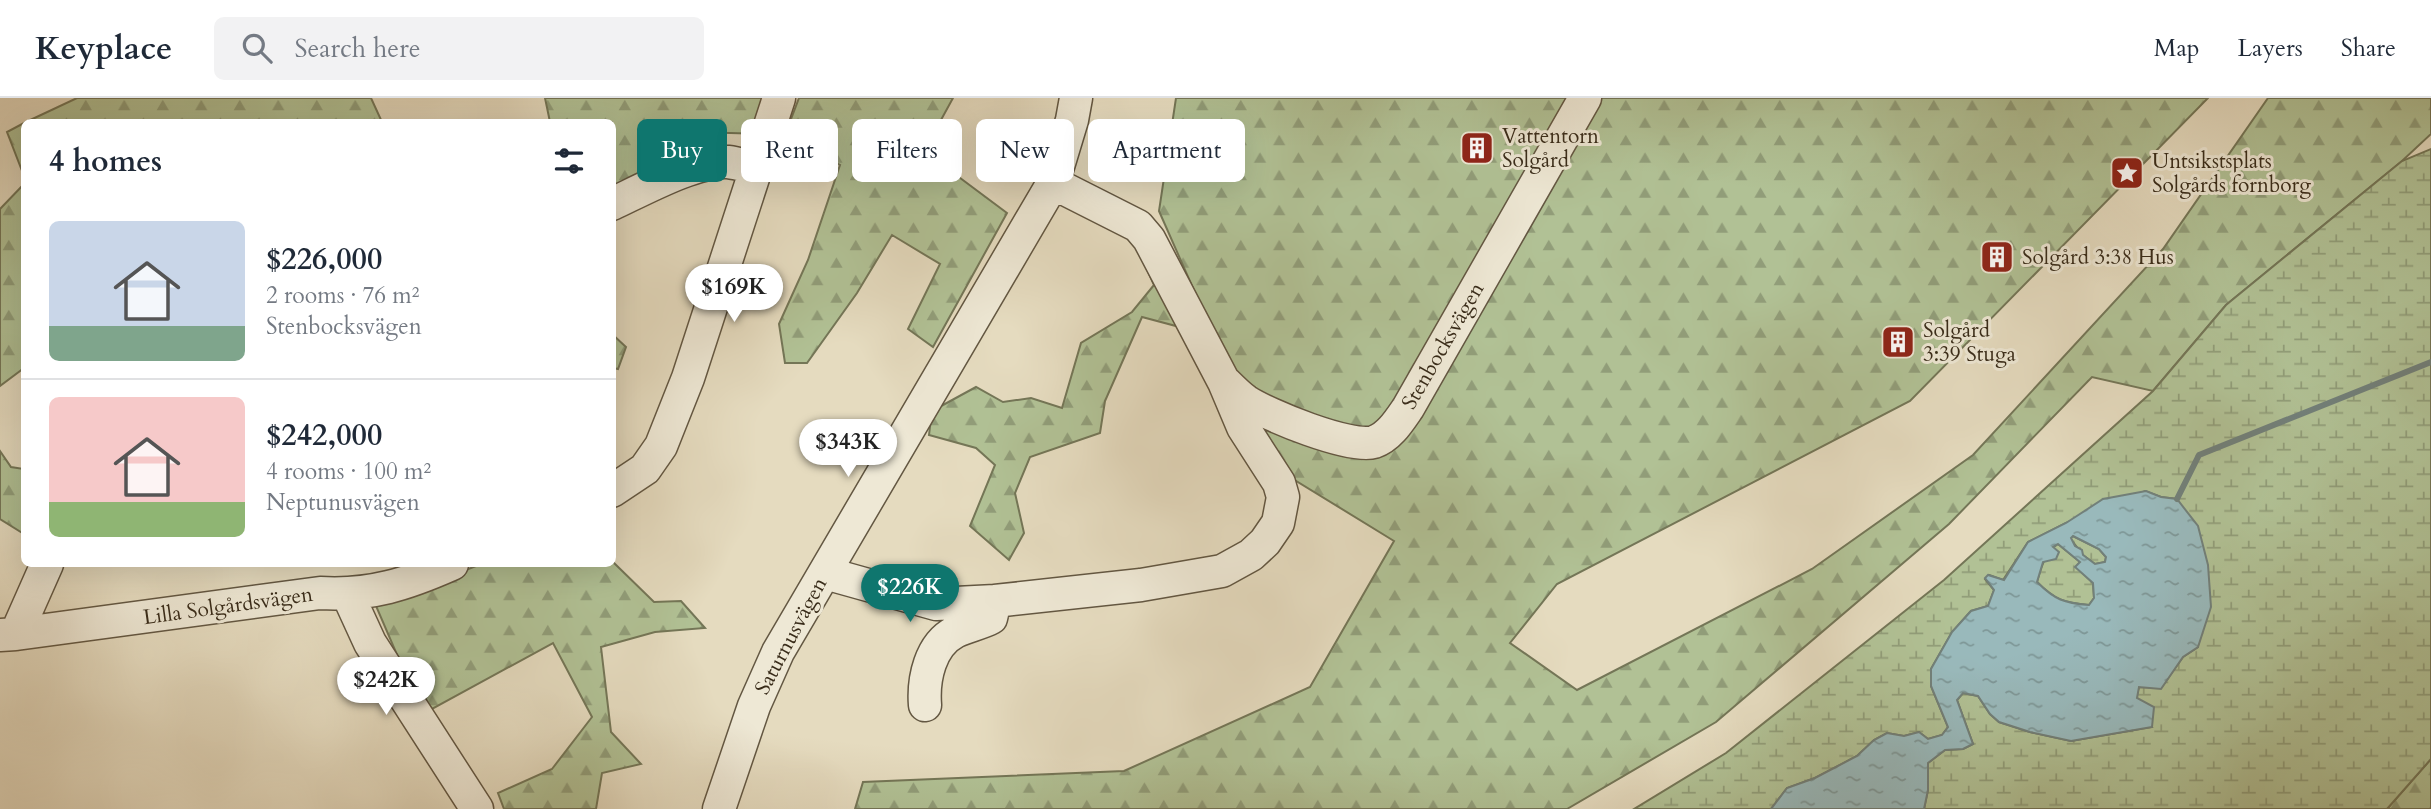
<!DOCTYPE html>
<meta charset="utf-8">
<style>
body{margin:0;font-family:Cardo,serif;background:#f2f2f3;color:#1f2937;height:100vh;display:flex;flex-direction:column;font-size:26px;white-space:nowrap}
*{box-sizing:border-box;margin:0}
p{font-size:23px;color:#747a83}
.icon{flex:none;width:38px;height:38px;fill:none;stroke:currentColor;stroke-width:2;stroke-linecap:round;stroke-linejoin:round}
.map{position:relative;flex:1;overflow:hidden}
.sheet{position:absolute;left:21px;top:21px;width:595px;height:448px;display:flex;flex-direction:column;background:#fff;border-radius:10px;box-shadow:0 7px 28px #0002}
.sheet>*{flex:none}
.hud{position:absolute;left:637px;top:21px;width:665px;height:63px;display:flex;gap:14px}
.price{position:absolute;translate:-50% -60px;padding:0 16px;border-radius:24px;background:#fff;color:#222;font-size:23px;line-height:46px;filter:drop-shadow(0 2px 4px #0008)}
.price::after{content:'';position:absolute;left:50%;top:42px;width:21px;height:16px;margin-left:-10px;background:inherit;clip-path:polygon(0 0,100% 0,50% 100%)}
.price.active{background:#0f766e;color:#fff}
ul{padding:0;list-style:none}
li{display:flex;align-items:center;gap:21px;height:175px;padding:0 28px}
li+li{border-top:2px solid #e0e1e3}
li span{display:grid;place-items:center;flex:none;width:196px;height:140px;border-radius:10px;color:#555}
li>.icon{margin-inline-start:auto}
span .icon{width:84px;height:84px;fill:#fffc;stroke-width:1}
li b{font-size:30px}
h2{display:flex;justify-content:space-between;align-items:center;height:84px;padding:0 28px;font-size:30px}
.tag{padding:0 24px;border-radius:10px;background:#fff;box-shadow:0 7px 28px #0002;font-size:24px;line-height:63px}
.tag.active{background:#0f766e;color:#fff}
header{display:flex;align-items:center;gap:42px;box-sizing:border-box;height:98px;padding:0 35px;background:#fff;border-bottom:2px solid #e0e1e3}
header strong{font-size:33px}
nav{display:flex;gap:38px;margin-inline-start:auto;font-size:24px}
.search{width:490px;height:63px;background:#f2f2f3;display:flex;align-items:center;gap:18px;box-sizing:border-box;padding:0 24px;border-radius:10px;color:#747a83;font-size:26px}
.map>svg:first-child{display:block}
.forest{fill:url(#forest-firs);stroke:#747657;stroke-width:2}
.wetland{fill:url(#wetland-marsh);stroke:#747657;stroke-width:2}
.water{fill:url(#water-ripples);stroke:#72807a;stroke-width:2;fill-rule:evenodd}
.lines{fill:none;stroke-linecap:round;stroke-linejoin:round}
.stream{stroke:#72807a;stroke-width:6}
.minor-casing{stroke:#635742;stroke-width:35}
.minor{stroke:#eee8d5;stroke-width:32}
.labels{text-anchor:middle;dominant-baseline:central;stroke-width:6;stroke-linejoin:round;paint-order:stroke}
.poi-label{font-size:21px;fill:#382b19;stroke:#eee8d5;text-anchor:start}
.street-label{font-size:21px;fill:#382b19;stroke:#eee8d5}
</style>
<header>
<strong>Keyplace</strong>
<div class="search"><svg class="icon" aria-label="search" viewBox="0 0 24 24"><circle cx="10" cy="10" r="6"/><path d="M15 15l6 6"/></svg>Search here</div>
<nav><a>Map</a><a>Layers</a><a>Share</a></nav>
</header>
<div class="map">
<svg width="2431" height="711" viewBox="0 0 2431 711">
<defs>
<pattern id="forest-firs" width="22" height="20" patternUnits="userSpaceOnUse" patternTransform="scale(1.75)"><rect width="22" height="20" fill="#b1c195"/><path d="M5 1l3.5 6h-7zM16 11l3.5 6h-7z" fill="#919d79"/></pattern>
<pattern id="wetland-marsh" width="20" height="14" patternUnits="userSpaceOnUse" patternTransform="scale(1.75)"><rect width="20" height="14" fill="#b1c195"/><path d="M1 5h8M5 5V1M11 12h8M15 12V8" fill="none" stroke="#919d79"/></pattern>
<pattern id="water-ripples" width="26" height="14" patternUnits="userSpaceOnUse" patternTransform="scale(1.75)"><rect width="26" height="14" fill="#99b9bb"/><path d="M2 4q2-2 4 0t4 0M15 11q2-2 4 0t4 0" fill="none" stroke="#7e9797"/></pattern>
</defs>
<rect width="100%" height="100%" fill="#e5dbbf"/>
<filter id="stains"><feTurbulence type="fractalNoise" baseFrequency=".00286" numOctaves="4"/><feColorMatrix values="0 0 0 0 .2 0 0 0 0 .09 0 0 0 0 .02 0 0 0 .5 -.17"/></filter>
<radialGradient id="worn" r=".72"><stop offset=".6" stop-color="#630" stop-opacity="0"/><stop offset="1" stop-color="#630" stop-opacity=".3"/></radialGradient>
<path class="forest" d="M77,0H371L382,24H26Z
M545,0H771L766,36L696,34L621,90L613,91L612,24H550Z
M799,0H953L924,53L1007,115L933,249L908,231L940,166L892,137L857,195L807,265H785L779,226L808,162L840,67L785,37Z
M1176,0H2208L1910,303L1557,486L1510,545L1577,592L1812,471L1973,357L2163,151L2268,0H2431V36L2402,63L2226,207L2153,293L2092,279L1949,426L1716,624L1567,711H855L863,684L1124,673L1310,589L1394,443L1293,381L1230,274L1159,113Z
M24,25V78L7,34Z
M24,86V270L0,288V111Z
M1138,151L1169,195L1176,228L1142,219L1105,303L1100,335L1030,359L1015,395L1024,435L1009,462L970,428L995,367L976,350L929,337L932,313L976,289L1003,304L1031,300L1062,310L1081,245L1132,214L1154,187Z
M612,236L626,249L618,271L613,270Z
M0,353L11,369L24,371V436L0,421Z
M613,464L654,504L681,503L705,530L655,534L601,549L611,634L641,666L602,675L596,711H504L498,695L552,671L592,619L553,545L432,611L404,573L373,501L438,483L481,466Z
M2431,661V711H2387Z"/>
<path class="wetland" d="M2431,51V661L2387,711H1924L1928,692V665L1945,652L1963,651L1973,646L1957,602L1963,595L1978,598L1990,616L1999,624L2030,634L2071,643L2152,629L2136,600L2139,589L2161,590L2183,559L2198,549L2177,401L2161,399L2145,393L2066,425L2028,444L2003,482L1989,477L1985,481L1994,492L1988,508L1971,513L1952,534L1931,571V588L1948,629L1942,637L1928,641L1919,634L1904,638L1887,635L1874,642L1857,658L1815,680L1787,690L1771,711H1634L1726,655L1944,482L2153,293L2226,207L2402,63Z
M2073,438L2099,451L2106,459L2105,464L2095,466L2083,457L2070,440Z
M2058,446L2080,464L2076,469L2093,485L2094,500L2089,507C2064,505 2055,502 2037,484C2041,470 2045,454 2058,446Z"/>
<path class="water" d="M2146,393L2161,399L2177,401L2198,428L2208,467L2211,509L2198,549L2183,559L2161,591L2139,589L2137,600L2154,609L2152,629L2071,643L2030,634L1999,624L1990,616L1978,598L1963,595L1957,602L1973,646L1963,651L1945,652L1928,665V692L1924,711H1771L1787,690L1815,680L1857,658L1874,642L1887,635L1904,638L1919,634L1928,641L1942,637L1948,629L1931,588V571L1952,534L1971,513L1988,508L1994,492L1985,480L1988,477L2004,482L2028,444L2066,425L2103,401ZM2073,438L2099,451L2106,459L2105,464L2095,466L2083,457L2082,452L2075,448L2071,440ZM2058,446L2080,464L2075,469L2093,485L2094,500L2089,507C2064,505 2055,502 2037,484L2043,464L2056,461L2059,454L2053,449Z"/>
<g class="lines">
<path class="stream" d="M2177,401L2199,357L2431,264"/>
<defs>
<path id="minor" d="M612,106C642,92 696,62 728,64C737,65 746,68 755,70
M1226,285C1232,291 1239,298 1246,303C1267,317 1350,351 1374,344C1389,339 1399,323 1408,310L1585,0
M612,393L645,371L661,348L688,280L779,0
M825,475L936,506L995,503L991,520C980,526 966,528 955,534C930,547 923,581 925,607
M348,497L370,545L477,711
M995,503L1141,487L1222,473L1251,457L1265,444L1278,425L1283,399L1279,385L1243,329L1224,284L1149,141L1138,128L1053,85
M16,536L47,466
M0,537L16,536L320,495C371,498 407,486 452,466
M719,711L754,608L778,554L1053,85L1072,22L1076,0"/>
</defs>
<use href="#minor" class="minor-casing"/>
<use href="#minor" class="minor"/>
</g>
<defs>
<symbol id="building-square" viewBox="-11 -11 22 22"><rect x="-9" y="-9" width="18" height="18" rx="4" fill="#8f2418" stroke="#eee8d5"/><path d="M-4-6H4V6H1V3H-1V6H-4ZM-2.5-4.3h1.7v1.8h-1.7ZM.8-4.3h1.7v1.8H.8ZM-2.5-1h1.7V.8h-1.7ZM.8-1h1.7V.8H.8Z" fill="#fff"/></symbol>
<symbol id="sight-square" viewBox="-11 -11 22 22"><rect x="-9" y="-9" width="18" height="18" rx="4" fill="#8f2418" stroke="#eee8d5"/><path d="M0-6L1.8-2.2L6-1.7L2.9 1.2L3.7 5.4L0 3.3L-3.7 5.4L-2.9 1.2L-6-1.7L-1.8-2.2Z" fill="#fff"/></symbol>
</defs>
<g fill-rule="evenodd">
<use href="#building-square" x="1458" y="31" width="38" height="38"/>
<use href="#sight-square" x="2108" y="56" width="38" height="38"/>
<use href="#building-square" x="1978" y="140" width="38" height="38"/>
<use href="#building-square" x="1879" y="225" width="38" height="38"/>
</g>
<g class="labels">
<g class="poi-label">
<text x="1502" y="38">Vattentorn<tspan x="1502" dy="24">Solgård</tspan></text>
<text x="2152" y="63">Untsikstsplats<tspan x="2152" dy="24">Solgårds fornborg</tspan></text>
<text x="2022" y="159">Solgård 3:38 Hus</text>
<text x="1923" y="232">Solgård<tspan x="1923" dy="24">3:39 Stuga</tspan></text>
</g>
<g class="street-label">
<text transform="translate(1443 248) rotate(-60)">Stenbocksvägen</text>
<text transform="translate(228 508) rotate(-8)">Lilla Solgårdsvägen</text>
<text transform="translate(791 538) rotate(-62)">Saturnusvägen</text>
</g>
</g>
<rect width="100%" height="100%" filter="url(#stains)"/>
<rect width="100%" height="100%" fill="url(#worn)"/>
</svg>
<b class="price" style="left:734px;top:226px">$169K</b>
<b class="price" style="left:848px;top:381px">$343K</b>
<b class="price active" style="left:910px;top:526px">$226K</b>
<b class="price" style="left:386px;top:619px">$242K</b>
<div class="hud">
<a class="tag active">Buy</a>
<a class="tag">Rent</a>
<a class="tag">Filters</a>
<a class="tag">New</a>
<a class="tag">Apartment</a>
</div>
<section class="sheet">
<h2>4 homes<svg class="icon" aria-label="filters" viewBox="0 0 24 24"><path d="M4 7h16M4 17h16"/><circle cx="9" cy="7" r="2"/><circle cx="15" cy="17" r="2"/></svg></h2>
<ul>
<li><span style="background:linear-gradient(#c9d6e8 75%,#7fa58c 0)"><svg class="icon" aria-label="home" viewBox="0 0 24 24"><path d="M3 11l9-7 9 7M6 9v11h12V9"/></svg></span><div><b>$226,000</b><p>2 rooms · 76 m²</p><p>Stenbocksvägen</p></div></li>
<li><span style="background:linear-gradient(#f6c9c9 75%,#8fb573 0)"><svg class="icon" aria-label="home" viewBox="0 0 24 24"><path d="M3 11l9-7 9 7M6 9v11h12V9"/></svg></span><div><b>$242,000</b><p>4 rooms · 100 m²</p><p>Neptunusvägen</p></div></li>
</ul>
</section>
</div>
